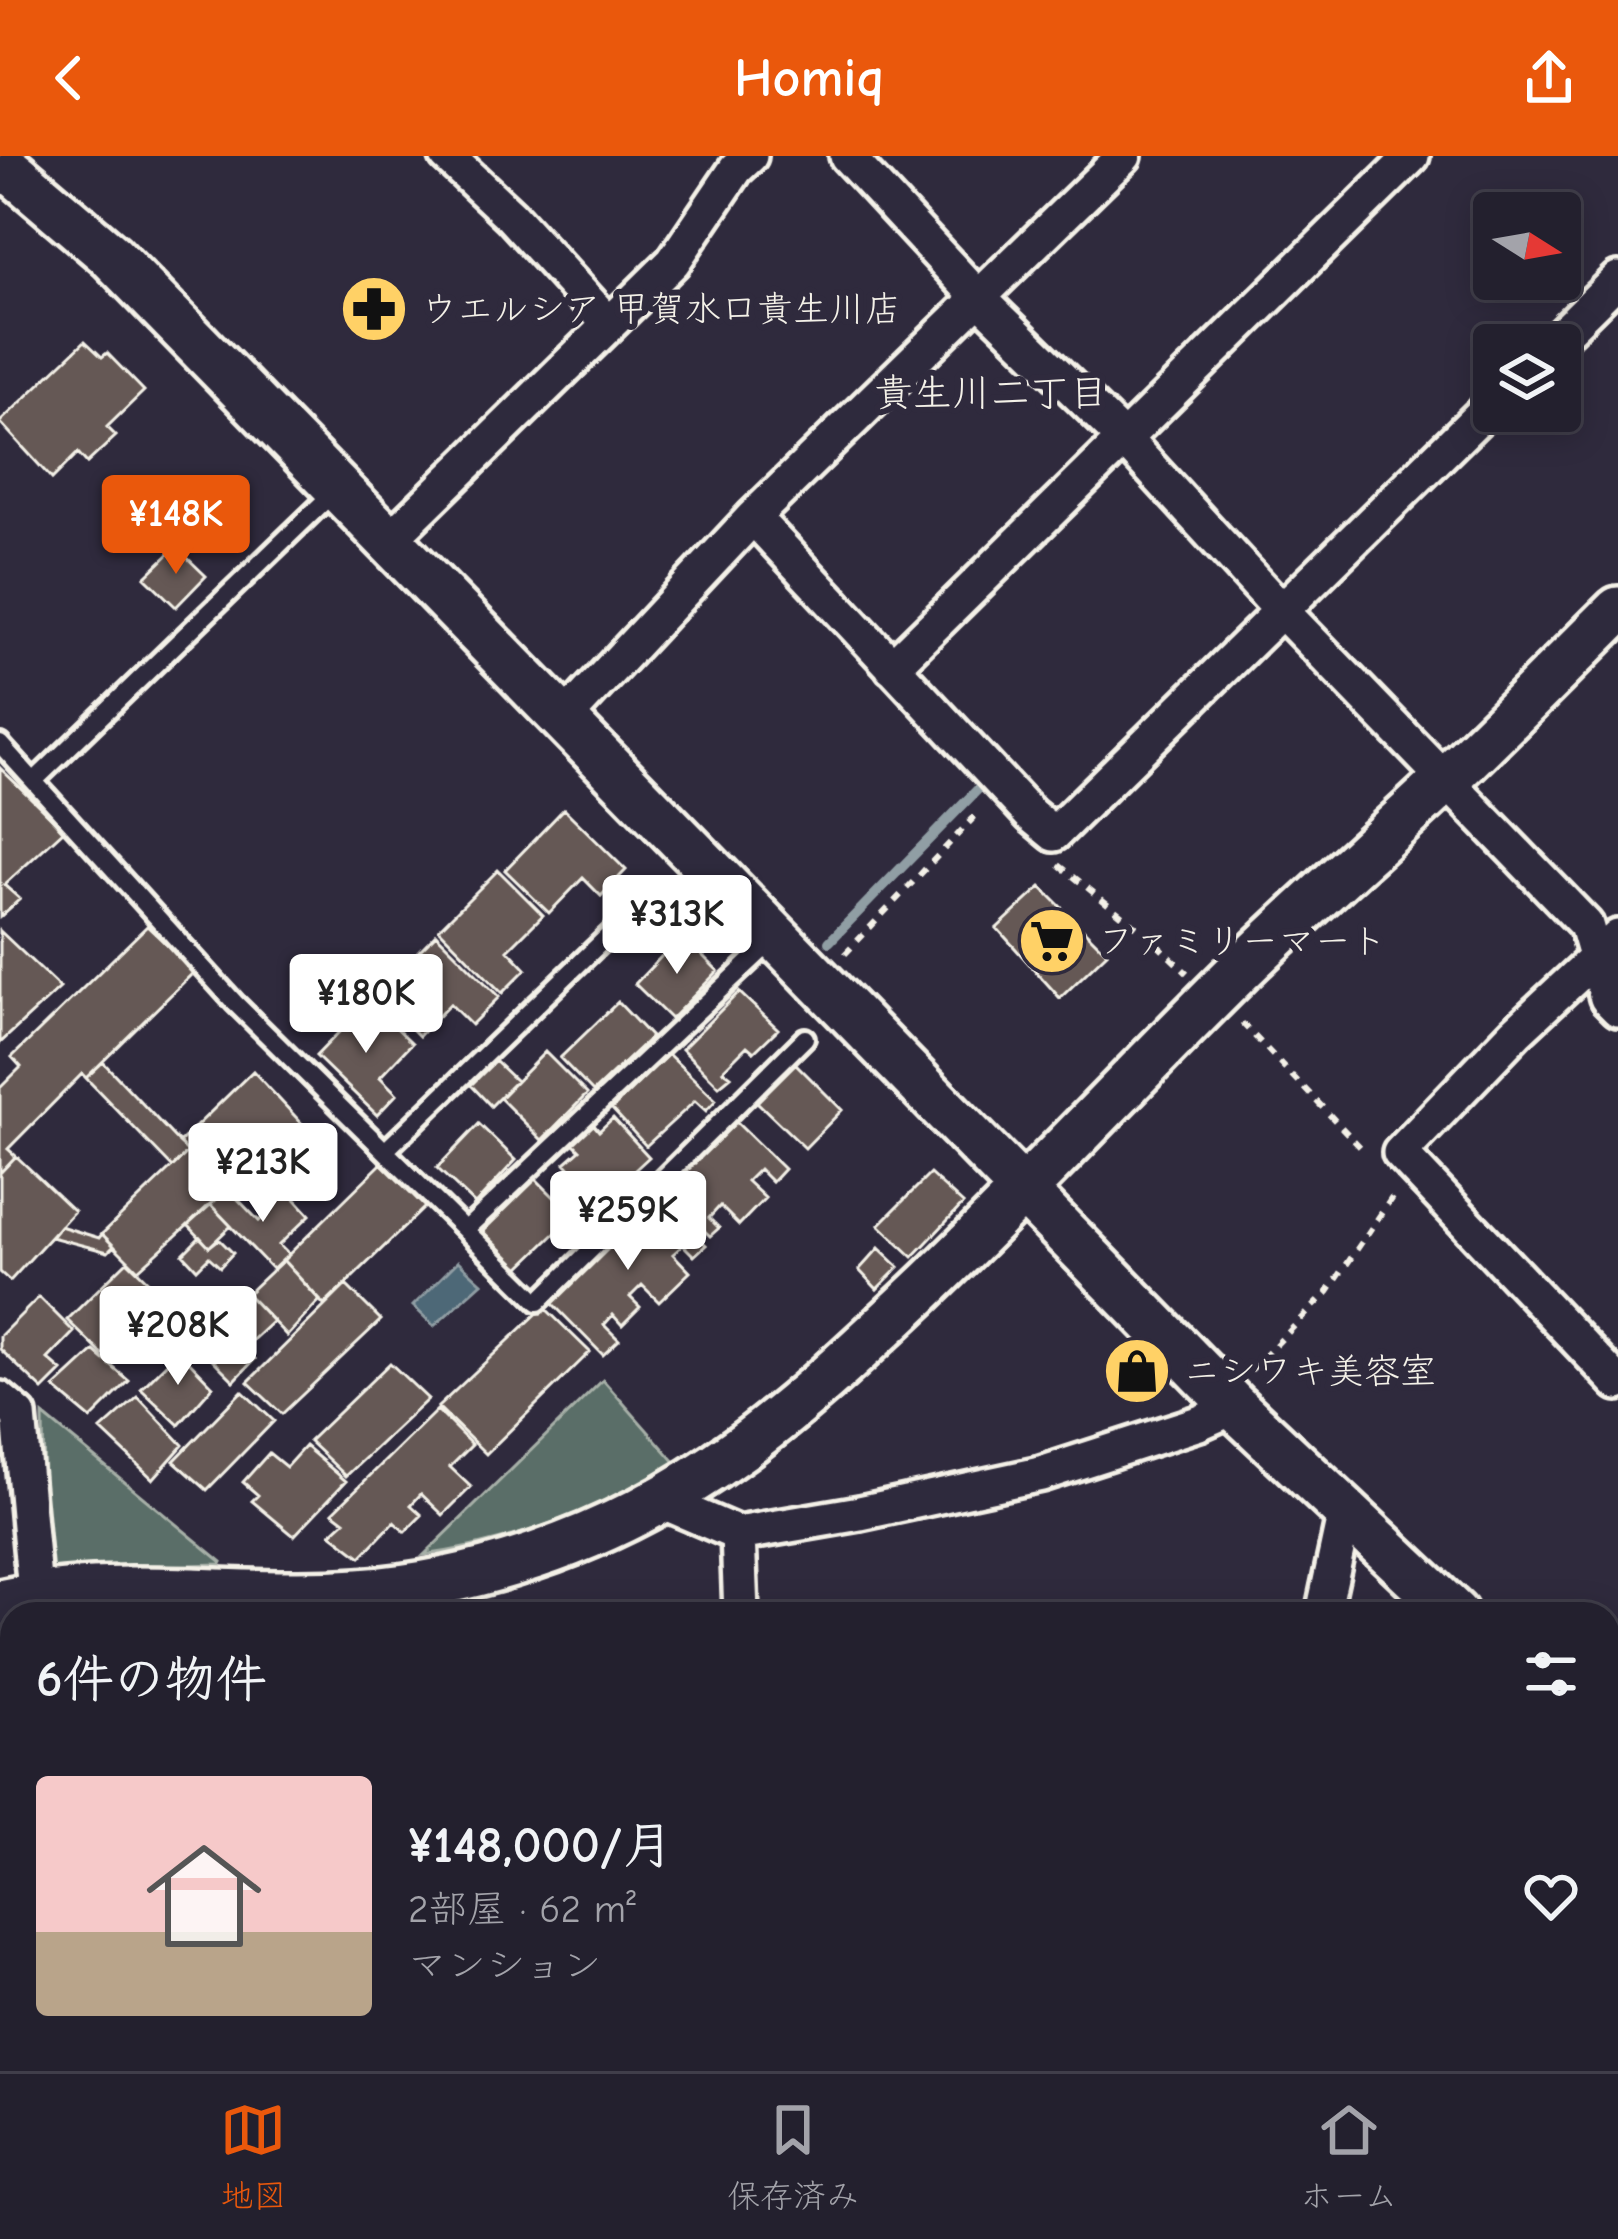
<!DOCTYPE html>
<html lang="ja">
<meta charset="utf-8">
<style>
body{margin:0;font-family:"Comic Neue","Klee One",sans-serif;background:#2b2836;color:#f1f3f6;height:100vh;display:flex;flex-direction:column;font-size:45px;white-space:nowrap}
*{box-sizing:border-box;margin:0}
p{font-size:39px;color:#a3a3aa}
.icon{flex:none;width:66px;height:66px;fill:none;stroke:currentColor;stroke-width:2;stroke-linecap:round;stroke-linejoin:round}
.map{position:relative;flex:1;overflow:hidden}
.side{position:absolute;left:0px;top:1446px;width:1620px;height:471px;display:flex;flex-direction:column;background:#23202e;border-radius:36px 36px 0 0;box-shadow:0 6px 30px #0003,0 0 0 3px #403e4a}
.side>*{flex:none}
.needle{width:78px;rotate:101deg}
.controls{position:absolute;left:1473px;top:36px;display:grid;gap:24px}
.controls a{display:grid;place-items:center;width:108px;height:108px;border-radius:12px;background:#23202e;box-shadow:0 6px 30px #0003,0 0 0 3px #403e4a;font-size:60px}
.price{position:absolute;translate:-50% -102px;padding:0 27px;border-radius:12px;background:#fff;color:#222;font-size:39px;line-height:78px;filter:drop-shadow(0 3px 6px #0008)}
.price::after{content:'';position:absolute;left:50%;top:72px;width:36px;height:27px;margin-left:-18px;background:inherit;clip-path:polygon(0 0,100% 0,50% 100%)}
.price.on{background:#ea580c;color:#fff}
ul{padding:0;list-style:none}
li{display:flex;align-items:center;gap:36px;height:300px;padding:0 36px}
li+li{border-top:3px solid #403e4a}
li span{display:grid;place-items:center;flex:none;width:336px;height:240px;border-radius:12px;color:#555}
li>.icon{margin-inline-start:auto}
span .icon{width:144px;height:144px;fill:#fffc;stroke-width:1}
li b{font-size:51px}
h2{display:flex;justify-content:space-between;align-items:center;height:144px;padding:0 36px;font-size:51px}
header{display:flex;justify-content:space-between;align-items:center;height:156px;padding:0 36px;background:#ea580c;color:#fff;font-size:54px;font-weight:700}
.tabs{display:flex;justify-content:space-around;align-items:center;height:168px;border-top:3px solid #403e4a;background:#23202e;font-size:33px;color:#a3a3aa}
.tabs a{display:grid;justify-items:center;gap:6px}
.tabs .on{color:#ea580c}
.map>svg:first-child{display:block}
.green{fill:#5a6e67;stroke:#a7b0a8;stroke-width:3}
.water{fill:#4e6777;stroke:#909ea4;stroke-width:3}
.lines{fill:none;stroke-linecap:round;stroke-linejoin:round}
.stream{stroke:#909ea4;stroke-width:10}
.building{fill:#655954;stroke:#f4f1e8;stroke-width:3}
.lane-casing{stroke:#f4f1e8;stroke-width:26}
.street-casing{stroke:#f4f1e8;stroke-width:42}
.secondary-casing{stroke:#f4f1e8;stroke-width:54}
.path{stroke:#f4f1e8;stroke-width:6;stroke-dasharray:9 9;stroke-linecap:butt}
.lane{stroke:#2f2a3d;stroke-width:16}
.street{stroke:#2f2a3d;stroke-width:33}
.secondary{stroke:#2f2a3d;stroke-width:45}
.labels{text-anchor:middle;dominant-baseline:central;stroke-width:12;stroke-linejoin:round;paint-order:stroke}
.poi-label{font-size:36px;fill:#f4f1e8;stroke:#2f2a3d;text-anchor:start}
.neighbourhood-label{font-size:39px;fill:#f4f1e8;stroke:#2f2a3d}
</style>
<header><svg class="icon" aria-label="back" viewBox="0 0 24 24"><path d="M15 5l-7 7 7 7"/></svg>Homiq<svg class="icon" aria-label="share" viewBox="0 0 24 24"><path d="M12 15V3M7 8l5-5 5 5M5 13v7h14v-7"/></svg></header>
<div class="map">
<svg width="1618" height="1915" viewBox="0 0 1618 1915">
<rect width="100%" height="100%" fill="#2f2a3d"/>
<filter id="ink" filterUnits="userSpaceOnUse"><feTurbulence type="fractalNoise" baseFrequency=".00833" numOctaves="2"/><feDisplacementMap in="SourceGraphic" scale="24" xChannelSelector="R" yChannelSelector="G"/><feConvolveMatrix kernelMatrix="1 2 1 2 8 2 1 2 1" color-interpolation-filters="sRGB"/></filter>
<g filter="url(#ink)">
<path class="green" d="M603,1224L677,1308C600,1352 513,1387 424,1399Z
M43,1259L222,1406L221,1408L48,1413L45,1405Z"/>
<path class="water" d="M458,1105L482,1127L434,1170L413,1150Z"/>
<g class="lines">
<path class="stream" d="M829,786L979,632"/>
</g>
<path class="building" d="M85,185L102,201L107,197L144,235L107,271L116,280L87,307L78,297L52,323L0,266Z
M176,391L206,420L176,451L145,421Z
M0,612L64,674L4,729L20,743L0,761Z
M564,653L626,714L601,740L583,722L549,757L505,714Z
M498,714L543,759L508,794L526,813L502,837L439,773Z
M1041,731L1107,797L1060,842L997,772Z
M147,770L195,815L86,922L82,918L8,993L16,1000L0,1017V932L21,911L12,901Z
M0,775L60,832L0,887Z
M436,778L499,841L471,869L450,848L419,880L377,838Z
M682,779L718,815L671,863L635,828Z
M739,836L778,873L754,896L747,890L723,914L731,920L719,930L682,893Z
M369,845L412,887L380,921L397,938L377,959L316,900Z
M618,846L651,881L593,936L560,902Z
M545,896L587,938L542,984L500,942Z
M668,898L716,944L706,955L695,945L646,990L612,953Z
M495,905L516,925L491,950L471,929Z
M103,906L188,996L172,1011L86,922Z
M795,907L842,954L805,992L757,946Z
M253,915L319,986L290,1014L268,991L228,1033L179,987Z
M613,962L649,1001L611,1036L604,1029L583,1050L571,1037L583,1027L565,1007L580,994L573,987L593,968L599,975Z
M735,965L784,1013L772,1026L759,1013L747,1025L765,1042L739,1069L720,1050L709,1062L719,1072L710,1080L665,1037Z
M479,968L516,1004L475,1048L437,1012Z
M188,996L228,1033L138,1114L102,1078Z
M16,1000L74,1055L10,1125L0,1116V1017Z
M382,1007L425,1051L324,1149L283,1104Z
M930,1018L963,1048L913,1101L879,1069Z
M536,1023L573,1060L519,1112L482,1076Z
M228,1033L259,1065L288,1035L310,1059L279,1089L289,1099L273,1114L210,1048Z
M657,1039L706,1089L694,1100L683,1089L673,1098L690,1116L659,1146L642,1129L630,1141L640,1151L622,1169L613,1159L604,1169L619,1184L603,1199L551,1146Z
M210,1048L231,1070L209,1091L188,1069Z
M60,1070L99,1082L102,1078L114,1090L108,1096L51,1081Z
M200,1081L209,1091L219,1083L233,1097L220,1111L209,1101L197,1113L183,1098Z
M879,1092L899,1111L877,1133L859,1114Z
M283,1104L320,1144L287,1180L247,1138Z
M127,1105L162,1139L103,1199L67,1164Z
M346,1129L381,1164L282,1258L248,1226Z
M247,1138L273,1165L244,1192L219,1168Z
M39,1141L74,1176L48,1203L62,1215L43,1234L0,1193V1180Z
M544,1151L590,1196L486,1298L438,1251Z
M221,1170L255,1203L234,1225L202,1193Z
M94,1195L129,1225L91,1263L54,1232Z
M179,1195L213,1230L179,1269L141,1233Z
M390,1207L428,1243L346,1320L309,1285Z
M242,1235L274,1265L207,1334L174,1305Z
M138,1241L183,1289L153,1323L101,1274Z
M437,1254L472,1289L450,1311L471,1331L443,1359L421,1338L411,1349L422,1359L405,1376L394,1366L361,1401L331,1378L345,1365L333,1356Z
M305,1290L346,1325L294,1380L252,1345L258,1339L243,1326L269,1297L286,1311Z"/>
<g class="lines">
<defs>
<path id="lane" d="M0,588L235,847L538,1146L805,882
M35,624L337,333
M385,995L642,747
M465,1074L773,784"/>
<path id="street" d="M447,0L511,60L609,168
M847,0L977,140L1124,283L1282,455L1586,769L1607,842L1618,853
M1551,189L1618,123
M753,361L1031,659L1054,678L1494,246
M389,384L673,106L736,13L750,0
M892,511L1412,0
M566,561L753,361L1124,0
M1618,781L1516,876L1400,997L1618,1227
M0,1243L19,1259L37,1458
M661,1345L738,1378L860,1357L1041,1318L1199,1267L1235,1251
M738,1378L741,1458
M1323,1458L1345,1356
M0,1584L12,1574
M0,1784H12
M280,1905L281,1915
M465,1905V1915
M756,1905L758,1915
M1252,1905L1255,1915
M1445,1915L1517,1910L1552,1915"/>
<path id="secondary" d="M14,17L111,100L1235,1251L1455,1458
M0,1447C118,1420 239,1445 359,1436C418,1432 478,1419 534,1400C696,1346 797,1252 918,1138C1027,1034 1128,925 1235,819C1301,754 1372,693 1440,629C1501,572 1559,512 1618,454
M1608,1543L1618,1546"/>
</defs>
<use href="#lane" class="lane-casing"/>
<use href="#street" class="street-casing"/>
<use href="#secondary" class="secondary-casing"/>
<path class="path" d="M1059,709L1149,781L1187,817
M845,798L980,655
M1242,867L1365,996
M1250,1215L1328,1136L1393,1040"/>
<use href="#lane" class="lane"/>
<use href="#street" class="street"/>
<use href="#secondary" class="secondary"/>
</g>
</g>
<defs>
<symbol id="pharmacy-disc" viewBox="-11 -11 22 22"><circle r="9.5" fill="#ffd166" stroke="#2f2a3d"/><path d="M-2-6h4v4h4v4h-4v4h-4v-4h-4v-4h4Z" fill="#111"/></symbol>
<symbol id="supermarket-disc" viewBox="-11 -11 22 22"><circle r="9.5" fill="#ffd166" stroke="#2f2a3d"/><path d="M-6-5.5h2.5l.6 2H6L4.5 2H-2.5L-4.4-4H-6ZM-1.5 3.2a1.3 1.3 0 1 0 .1 0ZM3 3.2a1.3 1.3 0 1 0 .1 0Z" fill="#111"/></symbol>
<symbol id="shop-disc" viewBox="-11 -11 22 22"><circle r="9.5" fill="#ffd166" stroke="#2f2a3d"/><path d="M-5-2.5h2.3a2.7 3.5 0 0 1 5.4 0H5L5.5 6h-11ZM-1.5-2.5h3a1.5 2.3 0 0 0-3 0Z" fill="#111"/></symbol>
</defs>
<g fill-rule="evenodd">
<use href="#pharmacy-disc" x="336" y="115" width="76" height="76"/>
<use href="#supermarket-disc" x="1014" y="747" width="76" height="76"/>
<use href="#shop-disc" x="1099" y="1177" width="76" height="76"/>
</g>
<g class="labels">
<g class="poi-label">
<text x="421" y="153">ウエルシア 甲賀水口貴生川店</text>
<text x="1098" y="785">ファミリーマート</text>
<text x="1184" y="1215">ニシワキ美容室</text>
</g>
<g class="neighbourhood-label">
<text x="991" y="237">貴生川二丁目</text>
</g>
</g>
</svg>
<div class="controls">
<a><svg class="needle" viewBox="-14 -14 28 28"><path d="M0-13l5 13h-10z" fill="#e53935"/><path d="M0 13l5-13h-10z" fill="#a3a3aa"/></svg></a>
<a><svg class="icon" aria-label="layers" viewBox="0 0 24 24"><path d="M12 4l9 5-9 5-9-5zM3 14l9 5 9-5"/></svg></a>
</div>
<b class="price on" style="left:176px;top:421px">¥148K</b>
<b class="price" style="left:677px;top:821px">¥313K</b>
<b class="price" style="left:366px;top:900px">¥180K</b>
<b class="price" style="left:263px;top:1069px">¥213K</b>
<b class="price" style="left:628px;top:1117px">¥259K</b>
<b class="price" style="left:178px;top:1232px">¥208K</b>
<section class="side">
<h2>6件の物件<svg class="icon" aria-label="filters" viewBox="0 0 24 24"><path d="M4 7h16M4 17h16"/><circle cx="9" cy="7" r="2"/><circle cx="15" cy="17" r="2"/></svg></h2>
<ul>
<li><span style="background:linear-gradient(#f6c9c9 65%,#b9a48a 0)"><svg class="icon" aria-label="home" viewBox="0 0 24 24"><path d="M3 11l9-7 9 7M6 9v11h12V9"/></svg></span><div><b>¥148,000/月</b><p>2部屋 · 62 m²</p><p>マンション</p></div><svg class="icon" aria-label="heart" viewBox="0 0 24 24"><path d="M12 20l-8-8c-3-5 5-10 8-4 3-6 11-1 8 4z"/></svg></li>
</ul>
</section>
</div>
<nav class="tabs">
<a class="on"><svg class="icon" aria-label="map" viewBox="0 0 24 24"><path d="M3 6l6-2 6 2 6-2v14l-6 2-6-2-6 2zM9 4v14M15 6v14"/></svg>地図</a>
<a><svg class="icon" aria-label="saved" viewBox="0 0 24 24"><path d="M7 4h10v16l-5-4-5 4z"/></svg>保存済み</a>
<a><svg class="icon" aria-label="home" viewBox="0 0 24 24"><path d="M3 11l9-7 9 7M6 9v11h12V9"/></svg>ホーム</a>
</nav>
